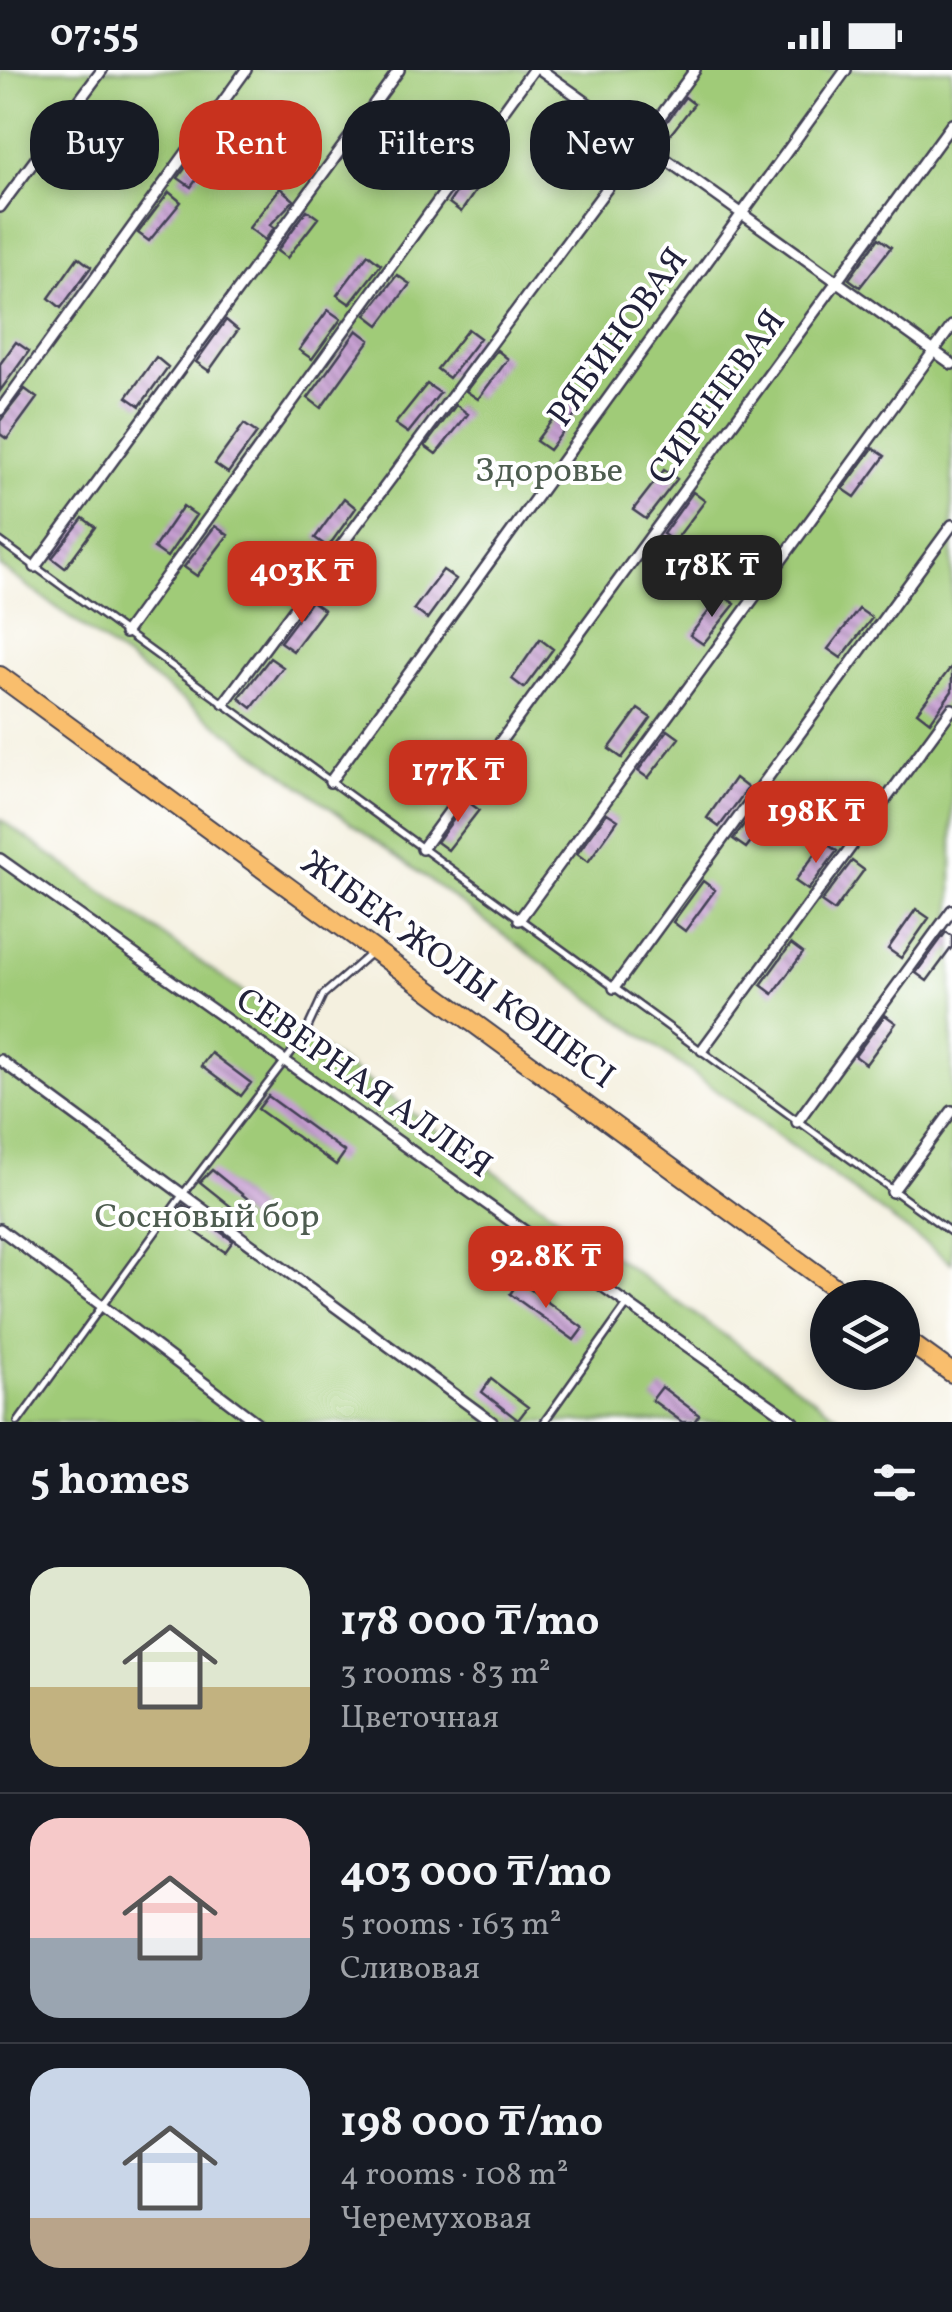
<!DOCTYPE html>
<meta charset="utf-8">
<style>
body{margin:0;font-family:Vollkorn,serif;background:#20242c;color:#f1f3f6;height:100vh;display:flex;flex-direction:column;font-size:38px;white-space:nowrap}
*{box-sizing:border-box;margin:0}
p{font-size:32px;color:#9ea1a6}
.icon{flex:none;width:55px;height:55px;fill:none;stroke:currentColor;stroke-width:2;stroke-linecap:round;stroke-linejoin:round}
.map{position:relative;height:1352px;overflow:hidden}
.panel{display:flex;flex-direction:column;background:#171b24;flex:1}
.panel>*{flex:none}
.top-card{position:absolute;left:30px;top:30px;width:892px;height:90px;display:flex;gap:20px}
.tools{position:absolute;left:810px;top:1210px;display:grid;gap:20px}
.tools a{display:grid;place-items:center;width:110px;height:110px;border-radius:50%;background:#171b24;box-shadow:0 5px 15px #0003;font-size:50px}
.price{position:absolute;translate:-50% -85px;padding:0 22px;border-radius:20px;background:#c8321e;color:#fff;font-size:32px;line-height:65px;filter:drop-shadow(0 2px 5px #0008)}
.price::after{content:'';position:absolute;left:50%;top:60px;width:30px;height:22px;margin-left:-15px;background:inherit;clip-path:polygon(0 0,100% 0,50% 100%)}
.price.active{background:#222;color:#fff}
ul{padding:0;list-style:none}
li{display:flex;align-items:center;gap:30px;height:250px;padding:0 30px}
li+li{border-top:2px solid #363941}
li span{display:grid;place-items:center;flex:none;width:280px;height:200px;border-radius:30px;color:#555}
li>.icon{margin-inline-start:auto}
span .icon{width:120px;height:120px;fill:#fffc;stroke-width:1}
li b{font-size:42px}
h2{display:flex;justify-content:space-between;align-items:center;height:120px;padding:0 30px;font-size:42px}
.pill{padding:0 35px;border-radius:40px;background:#171b24;box-shadow:0 5px 15px #0003;font-size:35px;line-height:90px}
.pill.active{background:#c8321e;color:#fff}
.status{display:flex;justify-content:space-between;align-items:center;height:70px;padding:0 50px;background:#171b24;direction:ltr}
.status svg{height:28px;fill:currentColor}
.map>svg:first-child{display:block}
.garden{fill:#a0cb78;stroke:#61765a;stroke-width:2.5}
.building{fill:url(#building-back-hatch)}
.lines{fill:none;stroke-linecap:round;stroke-linejoin:round}
.lane-casing{stroke:#424154;stroke-width:10}
.street-casing{stroke:#424154;stroke-width:14}
.highway-casing{stroke:#424154;stroke-width:22}
.lane{stroke:#fff;stroke-width:5}
.street{stroke:#fff;stroke-width:9}
.highway{stroke:#f9be6d;stroke-width:18}
.labels{text-anchor:middle;dominant-baseline:central;stroke-width:8;stroke-linejoin:round;paint-order:stroke}
.street-label{font-size:35px;fill:#22223b;stroke:#fff}
.park-label{font-size:35px;fill:#4e5d50;stroke:#fff}
</style>
<div class="status"><b>07:55</b><svg viewBox="0 0 49 12"><path d="M0 12V9h3v3zM5 12V6h3v6zM10 12V3h3v9zM15 12V0h3v12zM26 1h20v11H26zM47 4h2v5h-2z"/></svg></div>
<div class="map">
<svg width="952" height="1352" viewBox="0 0 952 1352">
<defs>
<pattern id="building-back-hatch" width="6" height="6" patternUnits="userSpaceOnUse" patternTransform="scale(2.5)"><rect width="6" height="6" fill="#c69fd1"/><path d="M-1 5l2 2M0 0l6 6M5-1l2 2" fill="none" stroke="#a081ab"/></pattern>
</defs>
<rect width="100%" height="100%" fill="#fff"/>
<filter id="ink" filterUnits="userSpaceOnUse"><feTurbulence type="fractalNoise" baseFrequency=".01" numOctaves="2"/><feDisplacementMap in="SourceGraphic" scale="20" xChannelSelector="R" yChannelSelector="G"/><feConvolveMatrix kernelMatrix="1 2 1 2 8 2 1 2 1" color-interpolation-filters="sRGB"/></filter>
<filter id="wash" filterUnits="userSpaceOnUse"><feTurbulence type="fractalNoise" baseFrequency=".0048" numOctaves="4" result="noise"/><feDisplacementMap in="SourceGraphic" scale="40" xChannelSelector="R" yChannelSelector="G"/><feGaussianBlur stdDeviation="2.25" result="paint"/><feColorMatrix in="noise" values="0 0 0 0 0 0 0 0 0 0 0 0 0 0 0 0 0 1.4 0 .05"/><feComposite in="paint" operator="in"/></filter>
<g filter="url(#wash)">
<rect width="100%" height="100%" fill="#f4f0df"/>
<path class="garden" d="M0,0H952V1193L0,496Z
M0,749L846,1352H0Z"/>
<g id="blocks">
<path class="building" d="M685,27L694,34L663,74L655,68Z
M227,40L240,49L191,117L178,108Z
M477,91L490,100L461,142L449,133Z
M280,118L294,130L270,155L274,158L265,170L249,158Z
M169,122L181,132L149,171L138,163Z
M307,140L318,148L287,188L277,181Z
M879,168L891,177L860,217L849,209Z
M368,184L381,194L350,234L337,225Z
M78,187L91,197L61,238L49,228Z
M397,205L410,214L379,255L366,245Z
M328,240L341,249L312,289L299,280Z
M226,250L238,260L209,301L196,292Z
M468,259L480,268L449,308L437,299Z
M357,260L370,270L321,338L308,328Z
M16,272L29,281L0,321V294Z
M497,280L508,289L478,329L466,321Z
M156,287L168,297L140,336L127,327Z
M427,314L440,323L408,363L395,354Z
M25,319L37,328L7,369L0,364V351Z
M567,330L580,339L549,380L536,371Z
M456,335L468,344L436,384L425,376Z
M244,354L257,363L228,403L215,394Z
M873,378L885,386L855,427L843,419Z
M664,400L677,409L646,449L633,440Z
M693,422L705,431L674,472L663,464Z
M344,428L356,438L328,477L315,468Z
M183,436L196,445L167,487L154,478Z
M83,448L95,457L65,498L52,488Z
M215,456L228,465L197,506L184,497Z
M762,469L775,479L744,519L731,510Z
M443,500L456,509L427,549L414,539Z
M722,525L735,534L703,574L690,565Z
M311,531L324,540L293,581L280,572Z
M859,539L872,548L841,588L828,579Z
M540,569L553,579L524,618L512,609Z
M270,588L283,597L252,638L239,628Z
M952,596V621L930,652L917,642Z
M638,639L651,648L622,688L609,679Z
M668,660L679,668L648,708L638,701Z
M508,675L520,683L489,724L478,716Z
M735,708L748,718L719,757L707,748Z
M764,728L777,737L746,778L733,769Z
M467,731L479,740L448,780L437,772Z
M607,743L618,750L588,792L577,784Z
M824,772L837,781L808,820L795,811Z
M852,791L864,800L834,841L821,832Z
M703,811L715,820L685,861L673,852Z
M916,839L929,848L901,888L888,879Z
M946,862L952,866V877L927,911L916,903Z
M791,874L803,883L773,924L761,915Z
M885,945L896,953L866,994L855,986Z
M211,983L251,1013L241,1026L201,996Z
M268,1026L345,1082L336,1095L258,1039Z
M212,1100L259,1138L249,1151L200,1112Z
M183,1135L233,1171L225,1182L174,1147Z
M519,1211L583,1258L574,1270L510,1224Z
M491,1309L528,1337L518,1350L482,1322Z
M662,1317L699,1345L694,1352H682L652,1330Z"/>
</g>
</g>
<g filter="url(#ink)">
<use href="#blocks" fill-opacity="0" stroke="#424154" stroke-width="2.5"/>
<g class="lines">
<defs>
<path id="lane" d="M0,471L952,1163
M18,1352L183,1124L304,966L323,925L372,882
M544,1352L629,1232"/>
<path id="street" d="M541,0L952,294
M0,137L102,0
M0,340L246,0
M35,497L399,0
M125,563L533,0
M224,633L695,0
M330,712L846,0
M422,779L952,54
M0,789L794,1352
M519,850L952,256
M614,918L952,455
M702,980L952,639
M0,990L492,1352
M797,1052L952,840
M892,1122L952,1041
M0,1159L256,1352"/>
<path id="highway" d="M0,606L849,1228
M902,1267L952,1303"/>
</defs>
<use href="#lane" class="lane-casing"/>
<use href="#street" class="street-casing"/>
<use href="#highway" class="highway-casing"/>
<use href="#lane" class="lane"/>
<use href="#street" class="street"/>
<use href="#highway" class="highway"/>
</g>
</g>
<g class="labels">
<g class="street-label">
<text transform="translate(619 268) rotate(-54)">РЯБИНОВАЯ</text>
<text transform="translate(718 328) rotate(-54)">СИРЕНЕВАЯ</text>
<text transform="translate(457 901) rotate(36)">ЖІБЕК ЖОЛЫ КӨШЕСІ</text>
<text transform="translate(363 1014) rotate(35)">СЕВЕРНАЯ АЛЛЕЯ</text>
</g>
<g class="park-label">
<text x="549" y="402">Здоровье</text>
<text x="207" y="1148">Сосновый бор</text>
</g>
</g>
</svg>
<div class="tools">
<a><svg class="icon" aria-label="layers" viewBox="0 0 24 24"><path d="M12 4l9 5-9 5-9-5zM3 14l9 5 9-5"/></svg></a>
</div>
<b class="price active" style="left:712px;top:550px">178K ₸</b>
<b class="price" style="left:302px;top:556px">403K ₸</b>
<b class="price" style="left:458px;top:755px">177K ₸</b>
<b class="price" style="left:816px;top:796px">198K ₸</b>
<b class="price" style="left:546px;top:1241px">92.8K ₸</b>
<div class="top-card">
<a class="pill">Buy</a>
<a class="pill active">Rent</a>
<a class="pill">Filters</a>
<a class="pill">New</a>
</div>
</div>
<section class="panel">
<h2>5 homes<svg class="icon" aria-label="filters" viewBox="0 0 24 24"><path d="M4 7h16M4 17h16"/><circle cx="9" cy="7" r="2"/><circle cx="15" cy="17" r="2"/></svg></h2>
<ul>
<li><span style="background:linear-gradient(#dfe7d0 60%,#c2b280 0)"><svg class="icon" aria-label="home" viewBox="0 0 24 24"><path d="M3 11l9-7 9 7M6 9v11h12V9"/></svg></span><div><b>178 000 ₸/mo</b><p>3 rooms · 83 m²</p><p>Цветочная</p></div></li>
<li><span style="background:linear-gradient(#f6c9c9 60%,#9aa5b1 0)"><svg class="icon" aria-label="home" viewBox="0 0 24 24"><path d="M3 11l9-7 9 7M6 9v11h12V9"/></svg></span><div><b>403 000 ₸/mo</b><p>5 rooms · 163 m²</p><p>Сливовая</p></div></li>
<li><span style="background:linear-gradient(#c9d6e8 75%,#b9a48a 0)"><svg class="icon" aria-label="home" viewBox="0 0 24 24"><path d="M3 11l9-7 9 7M6 9v11h12V9"/></svg></span><div><b>198 000 ₸/mo</b><p>4 rooms · 108 m²</p><p>Черемуховая</p></div></li>
</ul>
</section>
